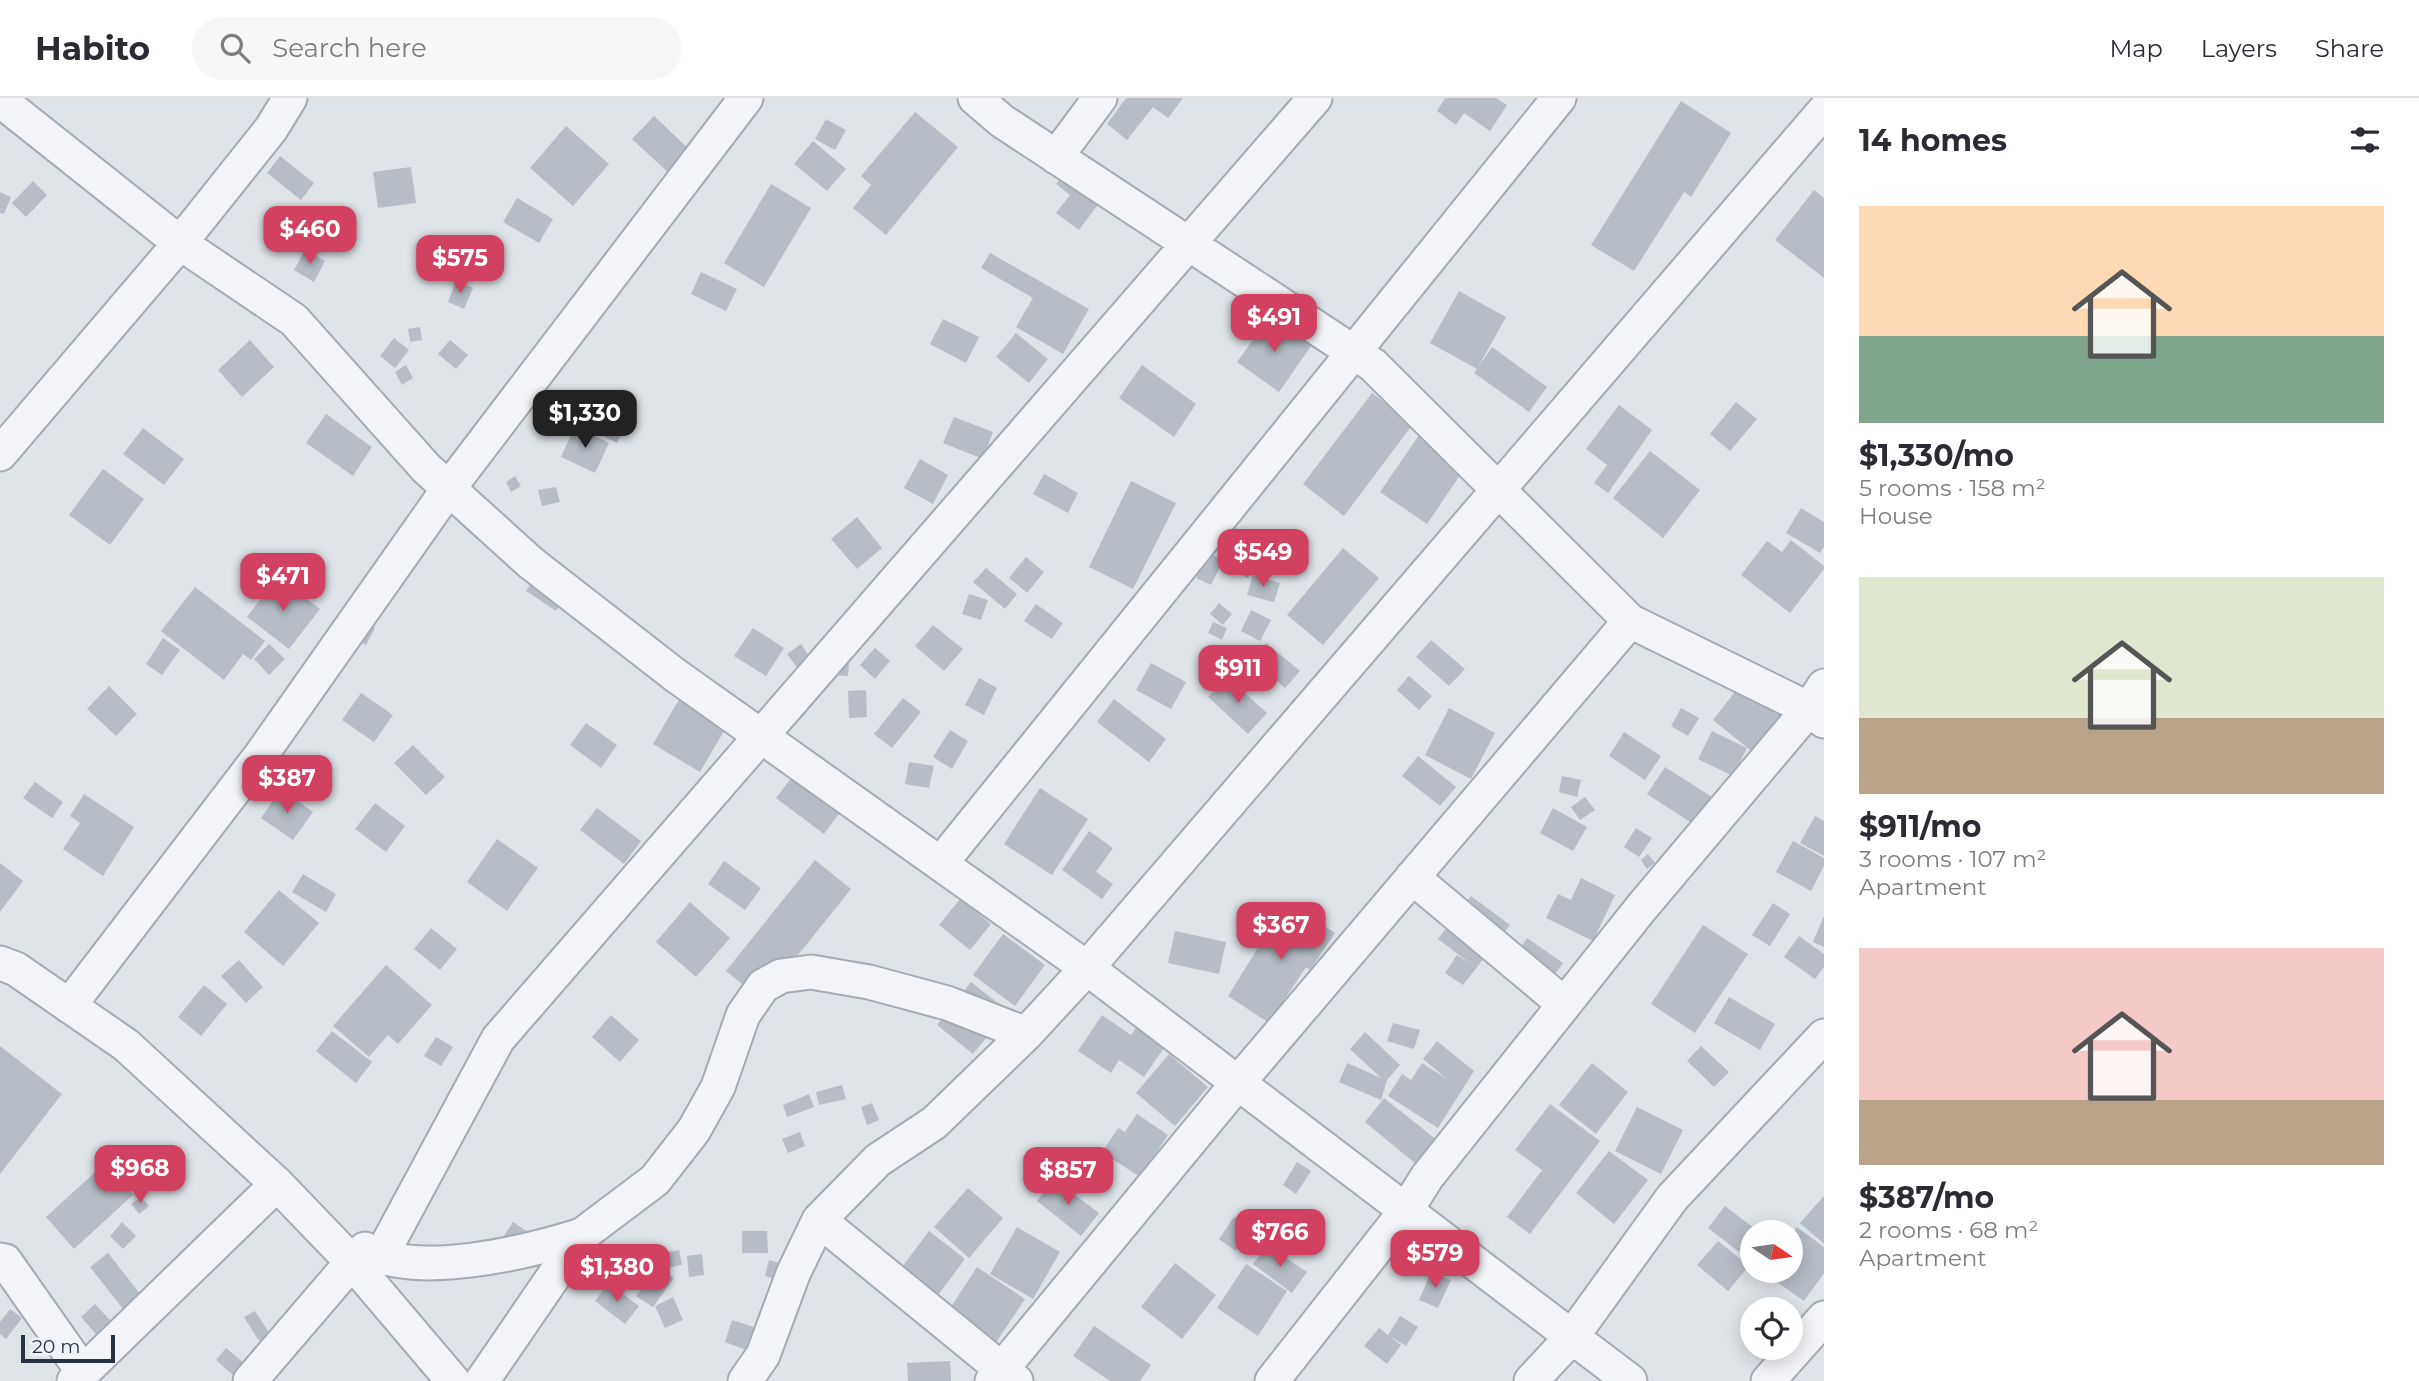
<!DOCTYPE html>
<meta charset="utf-8">
<style>
body{margin:0;font-family:Montserrat,sans-serif;background:#f7f7f7;color:#2b2b33;height:100vh;display:flex;flex-direction:column;font-size:26px;white-space:nowrap}
*{box-sizing:border-box;margin:0}
p{font-size:23px;color:#7c7c81}
.icon{flex:none;width:38px;height:38px;fill:none;stroke:currentColor;stroke-width:2;stroke-linecap:round;stroke-linejoin:round}
.map{position:relative;flex:1;overflow:hidden}
.panel{display:flex;flex-direction:column;background:#fff;width:595px}
.panel>*{flex:none}
.needle{width:46px;rotate:103deg}
.tools{position:absolute;left:1740px;top:1122px;display:grid;gap:14px}
.tools a{display:grid;place-items:center;width:63px;height:63px;border-radius:50%;background:#fff;box-shadow:0 4px 18px #0003;font-size:35px}
.scale{position:absolute;left:21px;bottom:18px;width:94px;box-sizing:border-box;padding-left:7px;border:4px solid #273340;border-top:0;font-size:19px;line-height:24px;white-space:nowrap;color:#273340;-webkit-text-stroke:5px #eff2f6;paint-order:stroke}
.price{position:absolute;translate:-50% -60px;padding:0 16px;border-radius:14px;background:#d24062;color:#fff;font-size:23px;line-height:46px;filter:drop-shadow(0 2px 4px #0008)}
.price::after{content:'';position:absolute;left:50%;top:42px;width:21px;height:16px;margin-left:-10px;background:inherit;clip-path:polygon(0 0,100% 0,50% 100%)}
.price.active{background:#222;color:#fff}
ul{padding:0;list-style:none}
li{display:grid;align-content:center;gap:14px;height:371px;padding:0 35px}
li span{display:grid;place-items:center;height:217px;border-radius:0px;color:#555}
li>.icon{margin-inline-start:auto}
span .icon{width:126px;height:126px;fill:#fffc;stroke-width:1}
li b{font-size:30px}
h2{display:flex;justify-content:space-between;align-items:center;height:84px;padding:0 35px;font-size:30px}
header{display:flex;align-items:center;gap:42px;box-sizing:border-box;height:98px;padding:0 35px;background:#fff;border-bottom:2px solid #e1e1e2}
header strong{font-size:33px}
nav{display:flex;gap:38px;margin-inline-start:auto;font-size:24px}
.search{width:490px;height:63px;background:#f7f7f7;display:flex;align-items:center;gap:18px;box-sizing:border-box;padding:0 24px;border-radius:38px;color:#7c7c81;font-size:26px}
main{display:flex;flex:1;min-height:0}
.map>svg:first-child{display:block}
.building{fill:#b6bdc6}
.lines{fill:none;stroke-linecap:round;stroke-linejoin:round}
.minor-casing{stroke:#a4abb3;stroke-width:37}
.minor{stroke:#f2f4f7;stroke-width:33}
</style>
<header>
<strong>Habito</strong>
<div class="search"><svg class="icon" aria-label="search" viewBox="0 0 24 24"><circle cx="10" cy="10" r="6"/><path d="M15 15l6 6"/></svg>Search here</div>
<nav><a>Map</a><a>Layers</a><a>Share</a></nav>
</header>
<main>
<div class="map">
<svg width="1824" height="1283" viewBox="0 0 1824 1283">
<rect width="100%" height="100%" fill="#dfe4e9"/>
<path class="building" d="M1126,0H1183L1168,20L1153,9L1127,42L1107,26Z
M1445,0H1496L1507,7L1490,33L1464,15L1456,27L1437,13Z
M1681,3L1731,35L1691,99L1684,94L1634,173L1591,147Z
M915,14L958,49L886,137L853,110L871,87L861,78Z
M654,18L694,56L673,79L632,41Z
M826,21L846,32L835,52L815,41Z
M566,28L609,66L573,108L530,70Z
M813,43L846,71L827,93L794,66Z
M280,58L314,85L301,102L267,75Z
M1072,65L1109,92L1079,132L1056,115L1070,97L1056,86Z
M411,69L416,105L378,110L373,74Z
M33,83L47,97L26,119L12,105Z
M771,86L811,110L764,189L724,165Z
M1814,92L1824,100V180L1775,142Z
M0,94L11,99L4,116L0,115Z
M517,100L553,121L539,145L503,124Z
M305,152L325,163L314,184L294,172Z
M990,155L1089,211L1063,256L1016,229L1033,200L981,170Z
M701,174L737,191L726,213L691,196Z
M456,183L473,190L464,211L448,204Z
M1459,193L1506,219L1477,271L1430,245Z
M1270,218L1311,248L1279,294L1237,264Z
M943,221L979,239L966,265L930,246Z
M420,229L422,242L410,244L408,231Z
M1016,235L1048,261L1029,285L996,259Z
M394,240L409,252L395,270L380,258Z
M250,242L274,269L242,299L218,272Z
M450,242L468,257L456,271L438,256Z
M1492,249L1547,289L1529,314L1474,275Z
M406,267L413,280L402,287L395,274Z
M1142,267L1196,306L1174,339L1119,300Z
M1372,295L1413,326L1344,418L1303,386Z
M592,300L630,319L617,345L579,326Z
M1736,304L1757,321L1730,353L1710,336Z
M1619,307L1652,332L1608,395L1594,385L1607,367L1586,351Z
M326,316L372,349L353,378L306,345Z
M954,319L993,334L983,361L943,345Z
M575,328L609,345L595,375L561,359Z
M143,330L184,361L164,387L123,356Z
M1421,334L1467,367L1427,426L1380,394Z
M1650,353L1700,392L1663,440L1613,400Z
M920,361L948,377L933,406L904,390Z
M103,371L144,401L110,447L69,417Z
M1044,376L1078,395L1068,415L1033,396Z
M515,378L521,388L511,394L506,384Z
M1131,383L1176,405L1133,491L1089,469Z
M556,389L560,404L542,408L538,392Z
M1801,410L1824,424V449L1820,455L1786,435Z
M857,419L882,450L857,471L831,441Z
M1791,442L1824,468V471L1790,515L1741,477L1767,443L1782,454Z
M1240,449L1259,458L1248,480L1229,471Z
M1343,450L1379,480L1323,547L1287,517Z
M1210,455L1223,463L1211,487L1196,480Z
M1026,459L1044,474L1027,495L1009,480Z
M986,470L1017,496L1005,511L973,484Z
M539,474L568,494L556,513L526,493Z
M1253,477L1280,485L1274,504L1247,497Z
M278,478L320,511L289,551L247,519Z
M195,489L265,543L251,562L243,556L224,582L161,533Z
M969,496L988,502L981,522L962,516Z
M1219,505L1232,516L1223,527L1210,516Z
M1036,506L1063,525L1052,541L1024,523Z
M1251,512L1271,522L1260,543L1241,533Z
M353,518L375,530L366,547L344,534Z
M1213,524L1227,530L1222,542L1208,535Z
M933,527L963,551L944,573L915,548Z
M753,530L784,550L766,578L734,558Z
M163,540L180,552L162,577L146,566Z
M1431,542L1465,571L1449,588L1416,559Z
M1266,545L1300,573L1285,590L1252,561Z
M269,546L285,561L269,577L254,561Z
M801,546L811,561L798,571L787,556Z
M850,549L848,578L825,577Z
M875,550L890,563L875,581L860,567Z
M1151,565L1186,584L1171,611L1136,592Z
M1409,578L1432,598L1419,612L1397,592Z
M1227,579L1267,615L1248,636L1208,599Z
M979,580L997,590L984,617L965,607Z
M1745,581L1786,613L1754,655L1713,622Z
M109,588L137,616L116,638L87,611Z
M866,592L867,619L849,620L848,593Z
M684,593L731,621L700,674L653,646Z
M361,595L393,617L374,644L342,622Z
M903,600L921,614L892,650L874,636Z
M1114,601L1166,641L1149,664L1097,624Z
M1449,610L1495,635L1471,681L1425,657Z
M1681,610L1699,620L1688,638L1671,628Z
M586,625L617,647L601,670L570,647Z
M950,632L968,643L952,671L933,659Z
M1712,633L1747,650L1733,678L1698,661Z
M1624,634L1661,658L1645,682L1609,658Z
M413,647L445,679L426,697L394,665Z
M1418,658L1456,689L1440,708L1402,678Z
M909,664L934,668L929,690L905,686Z
M1665,669L1731,711L1713,739L1647,696Z
M793,678L841,713L824,736L776,700Z
M1562,678L1581,682L1577,699L1559,694Z
M35,684L63,704L52,720L23,700Z
M1040,690L1088,721L1052,777L1004,746Z
M281,691L313,714L293,742L261,720Z
M84,696L134,729L103,778L63,751L80,725L70,718Z
M1585,699L1595,712L1580,722L1571,709Z
M375,705L405,728L386,754L355,731Z
M597,710L641,743L624,766L580,732Z
M1553,710L1587,729L1573,753L1540,735Z
M1815,718L1824,723V758L1800,745Z
M1636,730L1652,740L1639,759L1624,749Z
M1089,733L1113,750L1096,774L1113,786L1102,801L1062,772Z
M497,741L538,770L507,813L467,784Z
M1793,743L1824,760V768L1811,793L1776,774Z
M1648,756L1655,765L1647,771L1641,762Z
M815,762L851,791L762,902L726,873Z
M724,763L761,790L745,812L708,786Z
M0,765L23,783L0,814Z
M303,776L336,796L326,814L292,794Z
M1581,780L1615,797L1593,843L1546,820L1558,796L1571,802Z
M279,792L319,825L283,868L244,834Z
M1471,798L1510,827L1463,887L1445,875L1457,857L1471,866L1438,841Z
M960,801L991,826L970,852L939,827Z
M1287,803L1335,835L1310,872L1306,869L1269,925L1228,898Z
M690,804L730,840L696,879L656,844Z
M1773,805L1790,816L1770,848L1752,837Z
M1824,818V849L1813,844Z
M1703,827L1748,856L1695,935L1651,906Z
M431,830L457,851L440,872L414,851Z
M1175,833L1226,844L1219,876L1168,865Z
M1003,836L1045,867L1015,908L973,877Z
M1799,838L1824,856V869L1815,881L1784,859Z
M1527,840L1563,865L1551,882L1516,857Z
M239,862L263,889L246,905L221,878Z
M386,867L432,907L398,946L388,937L369,959L333,928Z
M971,884L1008,913L973,956L937,927Z
M204,887L227,906L201,938L178,919Z
M1729,899L1775,926L1760,952L1714,925Z
M611,917L639,942L620,964L592,939Z
M1102,917L1131,937L1141,922L1170,941L1144,979L1119,962L1111,975L1078,953Z
M1393,925L1420,932L1414,951L1387,943Z
M332,933L372,964L356,985L316,953Z
M1365,934L1400,967L1387,982L1381,1002L1339,984L1347,965L1381,980L1350,951Z
M436,939L453,949L441,968L424,958Z
M1437,943L1474,973L1438,1030L1388,998L1402,976L1411,982L1422,965L1447,981L1423,961Z
M0,948L62,996L0,1076Z
M1701,948L1729,974L1714,989L1687,963Z
M1169,956L1208,989L1175,1028L1136,995Z
M1592,965L1628,994L1596,1036L1559,1007Z
M842,987L846,1001L819,1007L816,994Z
M809,996L814,1009L787,1019L783,1007Z
M1384,1000L1442,1046L1422,1071L1365,1024Z
M872,1005L879,1022L867,1027L861,1009Z
M1550,1006L1600,1043L1530,1136L1507,1119L1542,1072L1515,1052Z
M1637,1009L1683,1032L1661,1076L1615,1053Z
M1137,1016L1168,1037L1140,1079L1102,1054L1118,1030L1125,1034Z
M800,1034L805,1048L788,1055L782,1041Z
M1609,1053L1648,1082L1614,1126L1576,1095Z
M1297,1064L1311,1073L1296,1096L1283,1087Z
M105,1065L133,1097L74,1151L46,1119Z
M1054,1081L1099,1115L1081,1138L1037,1103Z
M968,1090L1003,1120L969,1160L934,1129Z
M1824,1098V1146L1800,1125Z
M141,1099L149,1108L139,1116L131,1106Z
M1725,1108L1759,1134H1752V1164L1708,1130Z
M1234,1119L1251,1131L1236,1153L1219,1141Z
M122,1124L136,1138L123,1151L110,1138Z
M513,1124L542,1143L525,1170L495,1151Z
M1017,1129L1060,1154L1033,1201L990,1176Z
M1797,1129L1824,1149V1175L1804,1203L1764,1175L1790,1172V1139Z
M742,1133H767L768,1155H742Z
M929,1133L965,1161L932,1205L896,1177Z
M1718,1143L1749,1168L1728,1193L1697,1167Z
M1267,1147L1307,1174L1292,1195L1253,1166Z
M679,1152L682,1167L662,1171L658,1156Z
M108,1155L141,1197L123,1211L90,1169Z
M702,1156L704,1177L689,1179L687,1158Z
M769,1162L810,1174L806,1190L765,1178Z
M620,1164L649,1173L645,1185L658,1168L674,1180L653,1209L636,1198L641,1192L614,1184Z
M1175,1165L1216,1197L1182,1241L1141,1209Z
M1246,1166L1287,1193L1258,1238L1217,1210Z
M977,1169L1025,1201L995,1246L947,1215Z
M1431,1174L1451,1182L1438,1210L1419,1202Z
M608,1185L639,1208L625,1226L595,1203Z
M673,1199L683,1222L665,1230L655,1208Z
M95,1206L111,1223L96,1236L81,1219Z
M10,1211L22,1220L6,1241L0,1236V1224Z
M255,1213L270,1236L259,1243L244,1219Z
M1400,1218L1418,1229L1406,1248L1388,1237Z
M732,1222L754,1229L746,1252L725,1244Z
M1094,1228L1151,1267L1140,1283H1110L1073,1258Z
M1379,1230L1401,1247L1387,1266L1364,1248Z
M226,1250L244,1265L234,1278L216,1262Z
M950,1263L951,1283H908L907,1265Z"/>
<g class="lines">
<defs>
<path id="minor" d="M975,0L1002,23L1373,267L1630,523L1809,611L1824,588
M0,2L180,145L294,222L426,370L531,465L675,577L1087,870L1630,1283
M1056,59L1100,0
M0,356L180,145L271,31L290,0
M941,765L1559,0
M1412,779L1564,906
M0,865L16,871L126,947L277,1086L352,1164L453,1283
M69,908L261,657L449,390L746,0
M819,1122L1016,1283
M365,1151C415,1182 528,1154 582,1137
M380,1160L498,941L1315,0
M0,1162L5,1163L83,1274
M74,1283L277,1086
M250,1283L352,1164
M482,1283L582,1137L655,1082L694,1032L718,989L743,917L763,888L781,878L811,874L869,884L947,905L1026,936L1087,870L1824,13
M745,1283L763,1257L793,1176L819,1122L878,1062L934,1025L1026,936
M992,1283L1237,986L1630,523
M1272,1283L1405,1114L1427,1079L1642,809L1809,611L1824,623
M1531,1283L1571,1240L1672,1100L1824,938
M1768,1283L1824,1220"/>
</defs>
<use href="#minor" class="minor-casing"/>
<use href="#minor" class="minor"/>
</g>
</svg>
<div class="tools">
<a><svg class="needle" viewBox="-14 -14 28 28"><path d="M0-13l5 13h-10z" fill="#e53935"/><path d="M0 13l5-13h-10z" fill="#7c7c81"/></svg></a>
<a><svg class="icon" aria-label="locate" viewBox="0 0 24 24"><circle cx="12" cy="12" r="6"/><path d="M12 2v4M12 18v4M2 12h4M18 12h4"/></svg></a>
</div>
<div class="scale">20 m</div>
<b class="price" style="left:310px;top:168px">$460</b>
<b class="price" style="left:460px;top:197px">$575</b>
<b class="price" style="left:1274px;top:256px">$491</b>
<b class="price active" style="left:585px;top:352px">$1,330</b>
<b class="price" style="left:1263px;top:491px">$549</b>
<b class="price" style="left:283px;top:515px">$471</b>
<b class="price" style="left:1238px;top:607px">$911</b>
<b class="price" style="left:287px;top:717px">$387</b>
<b class="price" style="left:1281px;top:864px">$367</b>
<b class="price" style="left:140px;top:1107px">$968</b>
<b class="price" style="left:1068px;top:1109px">$857</b>
<b class="price" style="left:1280px;top:1171px">$766</b>
<b class="price" style="left:1435px;top:1192px">$579</b>
<b class="price" style="left:617px;top:1206px">$1,380</b>
</div>
<section class="panel">
<h2>14 homes<svg class="icon" aria-label="filters" viewBox="0 0 24 24"><path d="M4 7h16M4 17h16"/><circle cx="9" cy="7" r="2"/><circle cx="15" cy="17" r="2"/></svg></h2>
<ul>
<li><span style="background:linear-gradient(#ffd9b3 60%,#7fa58c 0)"><svg class="icon" aria-label="home" viewBox="0 0 24 24"><path d="M3 11l9-7 9 7M6 9v11h12V9"/></svg></span><div><b>$1,330/mo</b><p>5 rooms · 158 m²</p><p>House</p></div></li>
<li><span style="background:linear-gradient(#dfe7d0 65%,#b9a48a 0)"><svg class="icon" aria-label="home" viewBox="0 0 24 24"><path d="M3 11l9-7 9 7M6 9v11h12V9"/></svg></span><div><b>$911/mo</b><p>3 rooms · 107 m²</p><p>Apartment</p></div></li>
<li><span style="background:linear-gradient(#f6c9c9 70%,#b9a48a 0)"><svg class="icon" aria-label="home" viewBox="0 0 24 24"><path d="M3 11l9-7 9 7M6 9v11h12V9"/></svg></span><div><b>$387/mo</b><p>2 rooms · 68 m²</p><p>Apartment</p></div></li>
</ul>
</section>
</main>
